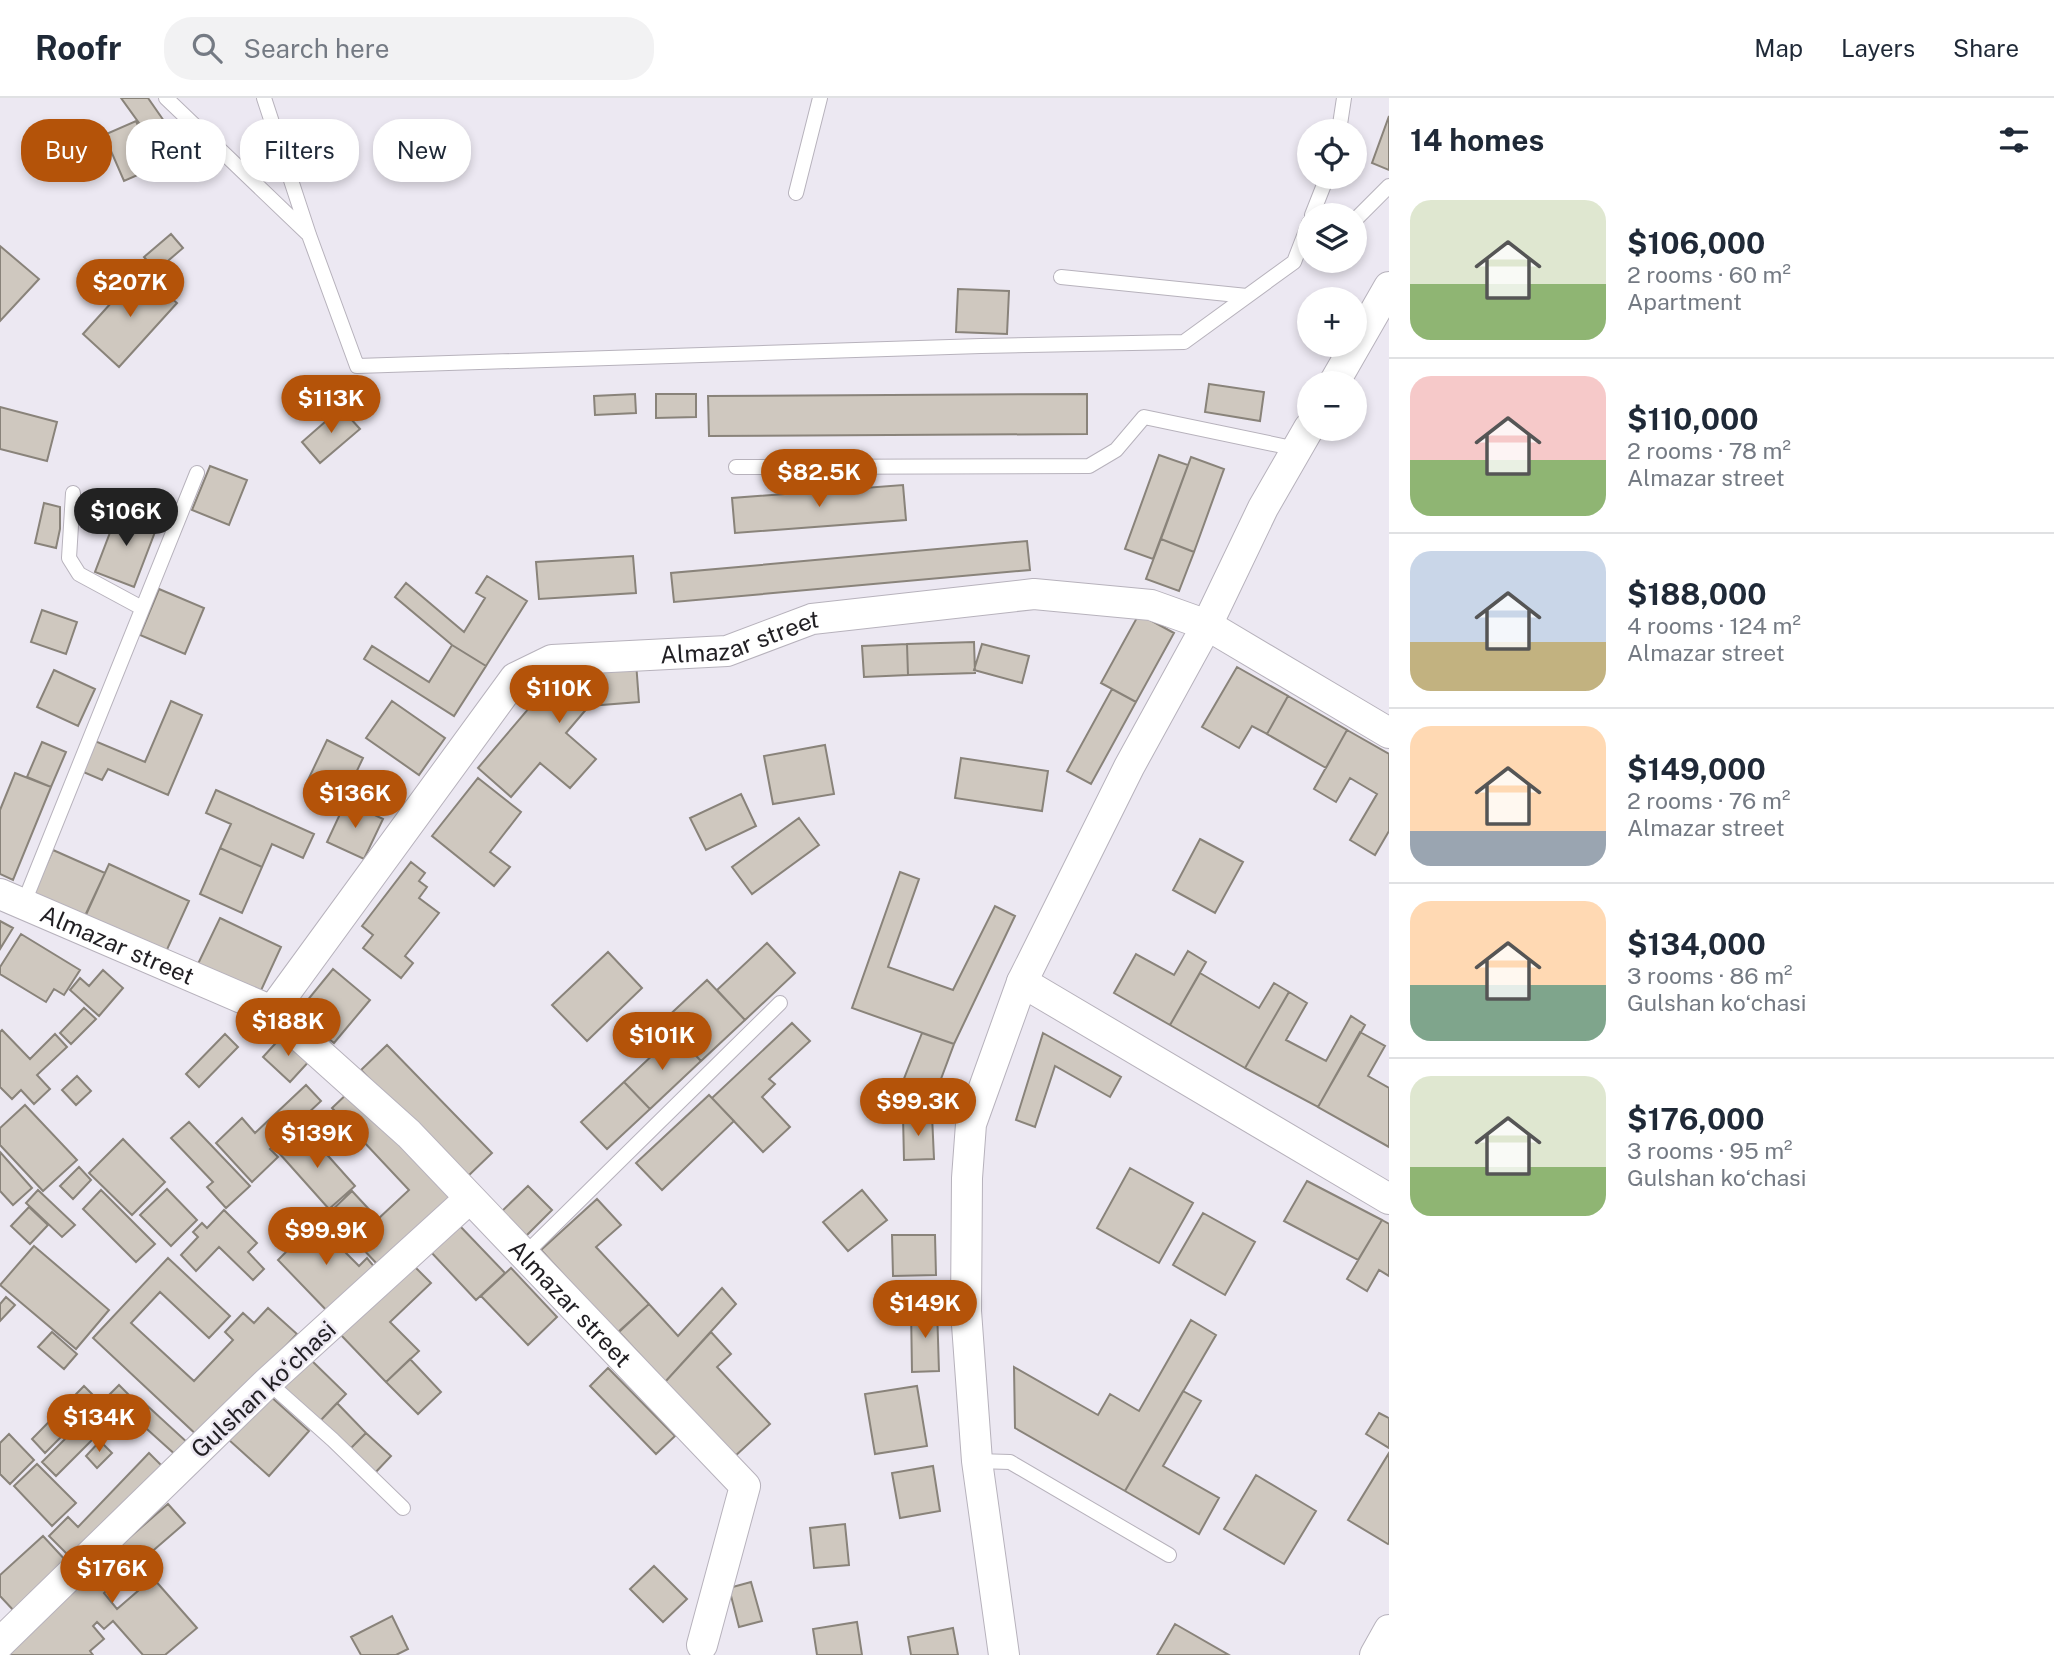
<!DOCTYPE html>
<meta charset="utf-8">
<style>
body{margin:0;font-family:"Public Sans",sans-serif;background:#f2f2f3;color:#1f2937;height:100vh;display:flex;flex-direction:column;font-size:26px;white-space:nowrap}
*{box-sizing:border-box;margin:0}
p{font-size:23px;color:#747a83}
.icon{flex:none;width:38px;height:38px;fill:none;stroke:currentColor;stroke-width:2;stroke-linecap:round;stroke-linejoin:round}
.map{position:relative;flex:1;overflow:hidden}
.drawer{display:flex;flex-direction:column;background:#fff;width:665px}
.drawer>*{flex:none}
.hud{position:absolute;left:21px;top:21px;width:665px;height:63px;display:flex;gap:14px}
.buttons{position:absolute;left:1297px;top:21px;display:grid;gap:14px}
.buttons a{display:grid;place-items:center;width:70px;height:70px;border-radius:50%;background:#fff;box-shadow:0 4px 10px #0003;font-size:35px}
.price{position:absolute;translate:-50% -60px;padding:0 16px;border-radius:24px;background:#b45309;color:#fff;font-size:23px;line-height:46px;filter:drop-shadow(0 2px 4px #0008)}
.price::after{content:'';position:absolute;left:50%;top:42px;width:21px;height:16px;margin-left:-10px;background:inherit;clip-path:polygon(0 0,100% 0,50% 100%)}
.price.current{background:#222;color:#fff}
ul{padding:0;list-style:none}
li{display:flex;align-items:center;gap:21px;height:175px;padding:0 21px}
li+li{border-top:2px solid #e0e1e3}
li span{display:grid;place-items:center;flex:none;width:196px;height:140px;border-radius:21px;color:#555}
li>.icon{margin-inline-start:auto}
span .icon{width:84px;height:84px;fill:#fffc;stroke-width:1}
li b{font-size:30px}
h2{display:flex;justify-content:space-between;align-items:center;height:84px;padding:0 21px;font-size:30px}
.chip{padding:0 24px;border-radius:28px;background:#fff;box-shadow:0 4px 10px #0003;font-size:24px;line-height:63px}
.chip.current{background:#b45309;color:#fff}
header{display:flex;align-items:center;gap:42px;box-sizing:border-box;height:98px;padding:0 35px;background:#fff;border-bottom:2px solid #e0e1e3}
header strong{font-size:33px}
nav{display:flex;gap:38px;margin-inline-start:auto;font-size:24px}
.search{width:490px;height:63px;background:#f2f2f3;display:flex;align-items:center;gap:18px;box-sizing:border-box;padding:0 24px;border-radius:28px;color:#747a83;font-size:26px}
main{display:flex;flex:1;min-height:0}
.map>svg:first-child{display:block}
.building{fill:#cfc8bf;stroke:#89837a;stroke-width:2}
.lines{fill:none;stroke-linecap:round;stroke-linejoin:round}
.lane-casing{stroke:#b7b2bc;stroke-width:16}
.street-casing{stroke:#b7b2bc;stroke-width:32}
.lane{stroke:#fff;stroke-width:14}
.street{stroke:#fff;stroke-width:30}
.labels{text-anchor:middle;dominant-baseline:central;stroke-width:5;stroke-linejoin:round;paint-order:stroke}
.street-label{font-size:24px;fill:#211f23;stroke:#ece8f2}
</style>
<header>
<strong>Roofr</strong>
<div class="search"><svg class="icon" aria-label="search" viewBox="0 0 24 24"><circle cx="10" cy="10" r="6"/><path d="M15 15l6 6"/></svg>Search here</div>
<nav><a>Map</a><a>Layers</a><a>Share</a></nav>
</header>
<main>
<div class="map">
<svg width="1389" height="1557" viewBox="0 0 1389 1557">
<rect width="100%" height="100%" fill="#ece8f2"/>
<path class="building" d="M121,0H148L164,23L147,36Z
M1389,18V72L1372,65Z
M136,23L156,69L124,83L104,37Z
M171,136L183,150L156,173L144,159Z
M0,148L39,181L0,223Z
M140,173L177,205L119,269L83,236Z
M958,191L1009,193L1007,236L956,234Z
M1209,286L1264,294L1260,323L1205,314Z
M635,296L636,315L595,317L594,298Z
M656,296H696V319L656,320Z
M1087,296V336L709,338L708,298Z
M0,309L57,324L47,363L0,351Z
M341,310L360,331L320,365L302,344Z
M1159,357L1188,367L1153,461L1125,451Z
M1191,359L1224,371L1194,454L1161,441Z
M210,368L247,382L229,427L192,412Z
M903,387L906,422L735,435L732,400Z
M44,405L60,409V431L56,450L35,445Z
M119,411L158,426L134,489L95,474Z
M1161,441L1194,454L1179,493L1146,481Z
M1027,443L1030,472L674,504L671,475Z
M633,458L636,495L539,501L536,464Z
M487,478L527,503L486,568L452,547L395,499L406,485L464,534L485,500L476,495Z
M159,491L204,510L185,556L140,537Z
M42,512L77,524L66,556L31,544Z
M1139,516L1174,535L1136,604L1101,585Z
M974,544L975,575L908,577L907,546Z
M907,546L908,577L864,579L862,548Z
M982,546L1029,558L1022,585L974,572Z
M452,547L486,568L454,618L364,561L372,548L429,584Z
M636,564L639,604L589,608L566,635L596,661L570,690L540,665L511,699L478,670L564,569Z
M1237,569L1288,598L1267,636L1252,628L1239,650L1202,629Z
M54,572L95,591L78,628L37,609Z
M1112,591L1136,604L1091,686L1067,673Z
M1288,598L1347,632L1326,670L1267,636Z
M171,603L202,617L168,697L108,671L102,682L81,673L95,643L145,664Z
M392,603L445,640L419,677L366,640Z
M1347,632L1389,656V733L1375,757L1350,742L1377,696L1350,680L1336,704L1314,691Z
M327,642L363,660L343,702L307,684Z
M42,644L66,654L51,689L27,679Z
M825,647L834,696L773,706L764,658Z
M961,660L1048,673L1042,713L955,700Z
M15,675L51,689L13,782L0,776V712Z
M478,680L521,714L490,754L510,769L494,788L432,738Z
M216,692L314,736L303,760L272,746L262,769L220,750L231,726L206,715Z
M741,696L756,728L706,752L690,720Z
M346,703L383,721L364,761L327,744Z
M799,720L819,747L752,796L732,769Z
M1200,741L1243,764L1215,815L1173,792Z
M220,750L262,769L242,815L200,796Z
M53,752L105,775L83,822L32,798Z
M411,764L425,775L419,783L427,789L419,800L439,815L405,858L413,865L401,880L363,850L373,837L362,828Z
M109,766L189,803L165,856L85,819Z
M900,774L919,781L888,869L953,892L995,808L1015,818L954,946L852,910Z
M220,820L281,849L258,899L196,870Z
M0,823L13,830L0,851Z
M21,836L80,872L64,897L54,891L46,904L0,876V869Z
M767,845L795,875L745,922L717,892Z
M1188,853L1206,864L1170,927L1114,895L1136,856L1174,877Z
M608,854L642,890L587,943L552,907Z
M333,871L370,902L334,945L297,915Z
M103,872L123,890L99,918L70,892L80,880L89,888Z
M1200,875L1259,910L1274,885L1289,894L1245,970L1170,927Z
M707,882L745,922L701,963L663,923Z
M1289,894L1307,905L1286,942L1326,963L1351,918L1365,927L1318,1009L1245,970Z
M84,910L96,921L71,946L60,935Z
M792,925L810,943L769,981L775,986L762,999L790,1029L763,1054L712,1000Z
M2,932L30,961L55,936L67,949L37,977L50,991L34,1006L21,992L12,1001L0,989V934Z
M1360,934L1385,948L1368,978L1389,990V1049L1318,1009Z
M285,935L312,960L290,984L263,959Z
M922,935L954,946L929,1013L896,1001Z
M1043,935L1121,979L1110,999L1055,968L1035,1029L1016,1022Z
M225,936L238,949L199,989L186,976Z
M675,936L701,963L650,1011L624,984Z
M387,947L492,1055L466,1080L361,972Z
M77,978L91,993L76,1007L62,992Z
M624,984L650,1011L607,1051L581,1024Z
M306,987L321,1003L270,1051L278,1059L252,1084L216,1045L242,1020L255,1035Z
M352,991L453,1098L378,1167L329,1115L352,1093L378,1121L409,1092L332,1010Z
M709,997L734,1023L662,1092L636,1065Z
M25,1007L77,1062L43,1093L0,1047V1030Z
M932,1017L934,1061L904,1062L903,1018Z
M189,1024L250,1088L226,1110L207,1089L213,1084L171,1040Z
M305,1032L355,1088L329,1111L279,1055Z
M123,1041L165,1084L132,1117L89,1075Z
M0,1054L32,1090L13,1107L0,1093Z
M79,1069L91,1082L73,1101L60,1088Z
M1130,1070L1193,1105L1159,1165L1097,1130Z
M1307,1083L1382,1122L1358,1162L1284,1123Z
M528,1088L552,1112L525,1139L501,1114Z
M167,1091L197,1122L171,1148L140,1117Z
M38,1092L75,1127L62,1139L26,1105Z
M101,1092L155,1146L136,1164L83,1111Z
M862,1092L887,1122L848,1153L823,1124Z
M597,1101L621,1127L596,1149L649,1206L617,1235L541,1152Z
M29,1109L48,1127L30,1146L11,1128Z
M224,1112L257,1145L248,1154L264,1171L253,1182L219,1149L196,1173L181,1157L198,1139L193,1134L202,1125L207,1130Z
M1203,1115L1255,1144L1225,1197L1173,1167Z
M1382,1122L1389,1126V1178L1379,1172L1367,1193L1347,1181Z
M315,1125L326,1136L335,1127L349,1142L341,1150L359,1168L367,1160L376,1171L330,1216L278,1162Z
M458,1126L505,1175L476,1202L430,1153Z
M892,1137H935L936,1177L893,1178Z
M34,1148L109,1212L76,1251L0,1187Z
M168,1160L230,1218L209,1240L160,1194L131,1225L194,1283L233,1242L225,1234L243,1215L254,1225L268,1210L297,1236L200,1340L93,1240Z
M412,1166L431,1185L390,1224L419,1253L386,1284L339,1235Z
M511,1170L557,1219L528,1247L481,1198Z
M722,1190L736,1206L665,1284L619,1234L649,1206L678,1238Z
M6,1199L15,1207L0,1223V1206Z
M911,1210H937L939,1273L912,1274Z
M1191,1222L1216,1237L1125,1393L1015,1330L1014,1269L1098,1317L1110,1296L1139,1313Z
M52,1234L77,1256L64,1271L38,1249Z
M711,1234L731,1256L717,1269L770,1326L734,1359L665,1284Z
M310,1261L346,1296L319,1324L282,1288Z
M410,1261L441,1294L418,1316L386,1284Z
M608,1270L675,1338L656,1356L590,1288Z
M119,1287L133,1301L56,1378L42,1364Z
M84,1288L98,1302L45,1355L32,1341Z
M917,1288L927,1348L875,1356L865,1296Z
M1183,1293L1201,1303L1163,1368L1219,1400L1199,1436L1125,1393Z
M269,1297L309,1333L269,1378L229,1342Z
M141,1302L189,1346L178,1359L129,1315Z
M337,1305L366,1335L348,1353L319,1324Z
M1379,1315L1389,1320V1350L1366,1336Z
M366,1335L391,1358L373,1377L348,1353Z
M9,1336L34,1362L10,1386L0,1376V1345Z
M100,1343L112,1355L97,1370L86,1358Z
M149,1355L163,1369L73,1462L49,1438L68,1419L78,1429Z
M1389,1355V1445L1388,1446L1348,1422Z
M37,1366L76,1405L52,1428L14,1388Z
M933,1368L940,1413L900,1420L892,1375Z
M1256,1377L1316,1413L1284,1466L1224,1431Z
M168,1406L185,1425L104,1495L117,1511L153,1480L197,1530L165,1557H143L113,1523L104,1531L97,1524L93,1528L104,1541L90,1553L93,1557H8L2,1550Z
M845,1426L849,1467L814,1470L810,1430Z
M43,1438L68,1465L15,1514L0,1498V1477Z
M654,1468L687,1501L663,1524L630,1491Z
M751,1484L762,1523L739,1529L729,1490Z
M392,1518L408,1551L396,1557H361L351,1539Z
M857,1524L862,1557H817L813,1531Z
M1175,1526L1229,1557H1157Z
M953,1530L958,1557H911L908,1539Z"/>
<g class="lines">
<defs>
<path id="lane" d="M166,0L307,135
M264,0L309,137L357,268L981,248L1184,244L1294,164L1309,125
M1339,33L1344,0
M796,95L820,0
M1312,117L1327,79
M1354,123L1389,88
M1061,179L1247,198
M736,369L1089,368L1116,352L1144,319L1297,351
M73,395L69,460L79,476L142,510
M23,807L197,375
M525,1156L780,905
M268,1284L333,1342L403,1410
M977,1363L1010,1364L1169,1457"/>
<g id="street">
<path d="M1334,285L1389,189"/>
<path id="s1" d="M0,796L272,913L409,1036L745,1388L702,1547"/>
<path d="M1022,884L1389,1101"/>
<path id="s2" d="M272,913L515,580L552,562L727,553L812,521L1034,496L1151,507L1207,527L1389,635"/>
<path d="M0,1545L268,1284L469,1101"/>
<path d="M1004,1557L977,1363L966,1213L967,1080L971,1026L1022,884L1129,669L1207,527L1263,410L1309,330"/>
<path d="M1375,1557L1389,1532"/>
</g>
</defs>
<use href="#lane" class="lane-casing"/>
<use href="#street" class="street-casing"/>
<use href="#lane" class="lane"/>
<use href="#street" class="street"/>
</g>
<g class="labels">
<g class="street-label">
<text stroke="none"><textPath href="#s2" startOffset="644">Almazar street</textPath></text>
<text stroke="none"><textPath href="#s1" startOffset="128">Almazar street</textPath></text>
<text stroke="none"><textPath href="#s1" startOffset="714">Almazar street</textPath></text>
<text transform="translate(263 1291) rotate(-43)">Gulshan koʻchasi</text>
</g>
</g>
</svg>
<div class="buttons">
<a><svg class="icon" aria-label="locate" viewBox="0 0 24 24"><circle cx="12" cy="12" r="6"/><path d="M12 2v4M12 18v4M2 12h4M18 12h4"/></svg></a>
<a><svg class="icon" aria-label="layers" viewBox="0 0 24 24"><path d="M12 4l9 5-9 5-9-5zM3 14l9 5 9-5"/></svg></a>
<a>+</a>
<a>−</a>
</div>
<b class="price" style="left:130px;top:221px">$207K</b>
<b class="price" style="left:331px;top:337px">$113K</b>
<b class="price" style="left:819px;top:411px">$82.5K</b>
<b class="price current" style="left:126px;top:450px">$106K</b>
<b class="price" style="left:559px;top:627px">$110K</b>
<b class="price" style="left:355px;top:732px">$136K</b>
<b class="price" style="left:288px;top:960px">$188K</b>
<b class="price" style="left:662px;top:974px">$101K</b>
<b class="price" style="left:918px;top:1040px">$99.3K</b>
<b class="price" style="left:317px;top:1072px">$139K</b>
<b class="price" style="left:326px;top:1169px">$99.9K</b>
<b class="price" style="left:925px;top:1242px">$149K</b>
<b class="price" style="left:99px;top:1356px">$134K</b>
<b class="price" style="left:112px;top:1507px">$176K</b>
<div class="hud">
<a class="chip current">Buy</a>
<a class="chip">Rent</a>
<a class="chip">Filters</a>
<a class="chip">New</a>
</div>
</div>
<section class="drawer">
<h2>14 homes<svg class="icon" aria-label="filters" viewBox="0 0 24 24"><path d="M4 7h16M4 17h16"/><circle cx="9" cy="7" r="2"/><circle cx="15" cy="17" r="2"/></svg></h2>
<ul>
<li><span style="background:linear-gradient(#dfe7d0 60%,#8fb573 0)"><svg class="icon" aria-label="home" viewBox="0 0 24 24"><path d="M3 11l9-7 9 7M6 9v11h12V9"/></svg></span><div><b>$106,000</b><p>2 rooms · 60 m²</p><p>Apartment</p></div></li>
<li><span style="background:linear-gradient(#f6c9c9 60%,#8fb573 0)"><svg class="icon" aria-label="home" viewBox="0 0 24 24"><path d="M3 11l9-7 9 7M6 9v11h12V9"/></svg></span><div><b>$110,000</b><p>2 rooms · 78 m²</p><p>Almazar street</p></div></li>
<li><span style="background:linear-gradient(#c9d6e8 65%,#c2b280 0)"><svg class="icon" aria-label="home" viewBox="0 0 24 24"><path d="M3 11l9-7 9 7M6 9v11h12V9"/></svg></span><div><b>$188,000</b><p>4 rooms · 124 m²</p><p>Almazar street</p></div></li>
<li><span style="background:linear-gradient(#ffd9b3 75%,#9aa5b1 0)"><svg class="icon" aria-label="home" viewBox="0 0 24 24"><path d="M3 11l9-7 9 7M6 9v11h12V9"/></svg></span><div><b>$149,000</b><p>2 rooms · 76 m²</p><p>Almazar street</p></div></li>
<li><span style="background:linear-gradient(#ffd9b3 60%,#7fa58c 0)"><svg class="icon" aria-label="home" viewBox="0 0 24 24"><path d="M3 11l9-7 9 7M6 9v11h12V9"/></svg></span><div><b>$134,000</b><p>3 rooms · 86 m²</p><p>Gulshan koʻchasi</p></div></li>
<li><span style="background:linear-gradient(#dfe7d0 65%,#8fb573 0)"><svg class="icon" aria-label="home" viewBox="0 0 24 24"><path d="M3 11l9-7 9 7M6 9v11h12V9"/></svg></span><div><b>$176,000</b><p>3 rooms · 95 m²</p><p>Gulshan koʻchasi</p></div></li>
</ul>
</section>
</main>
